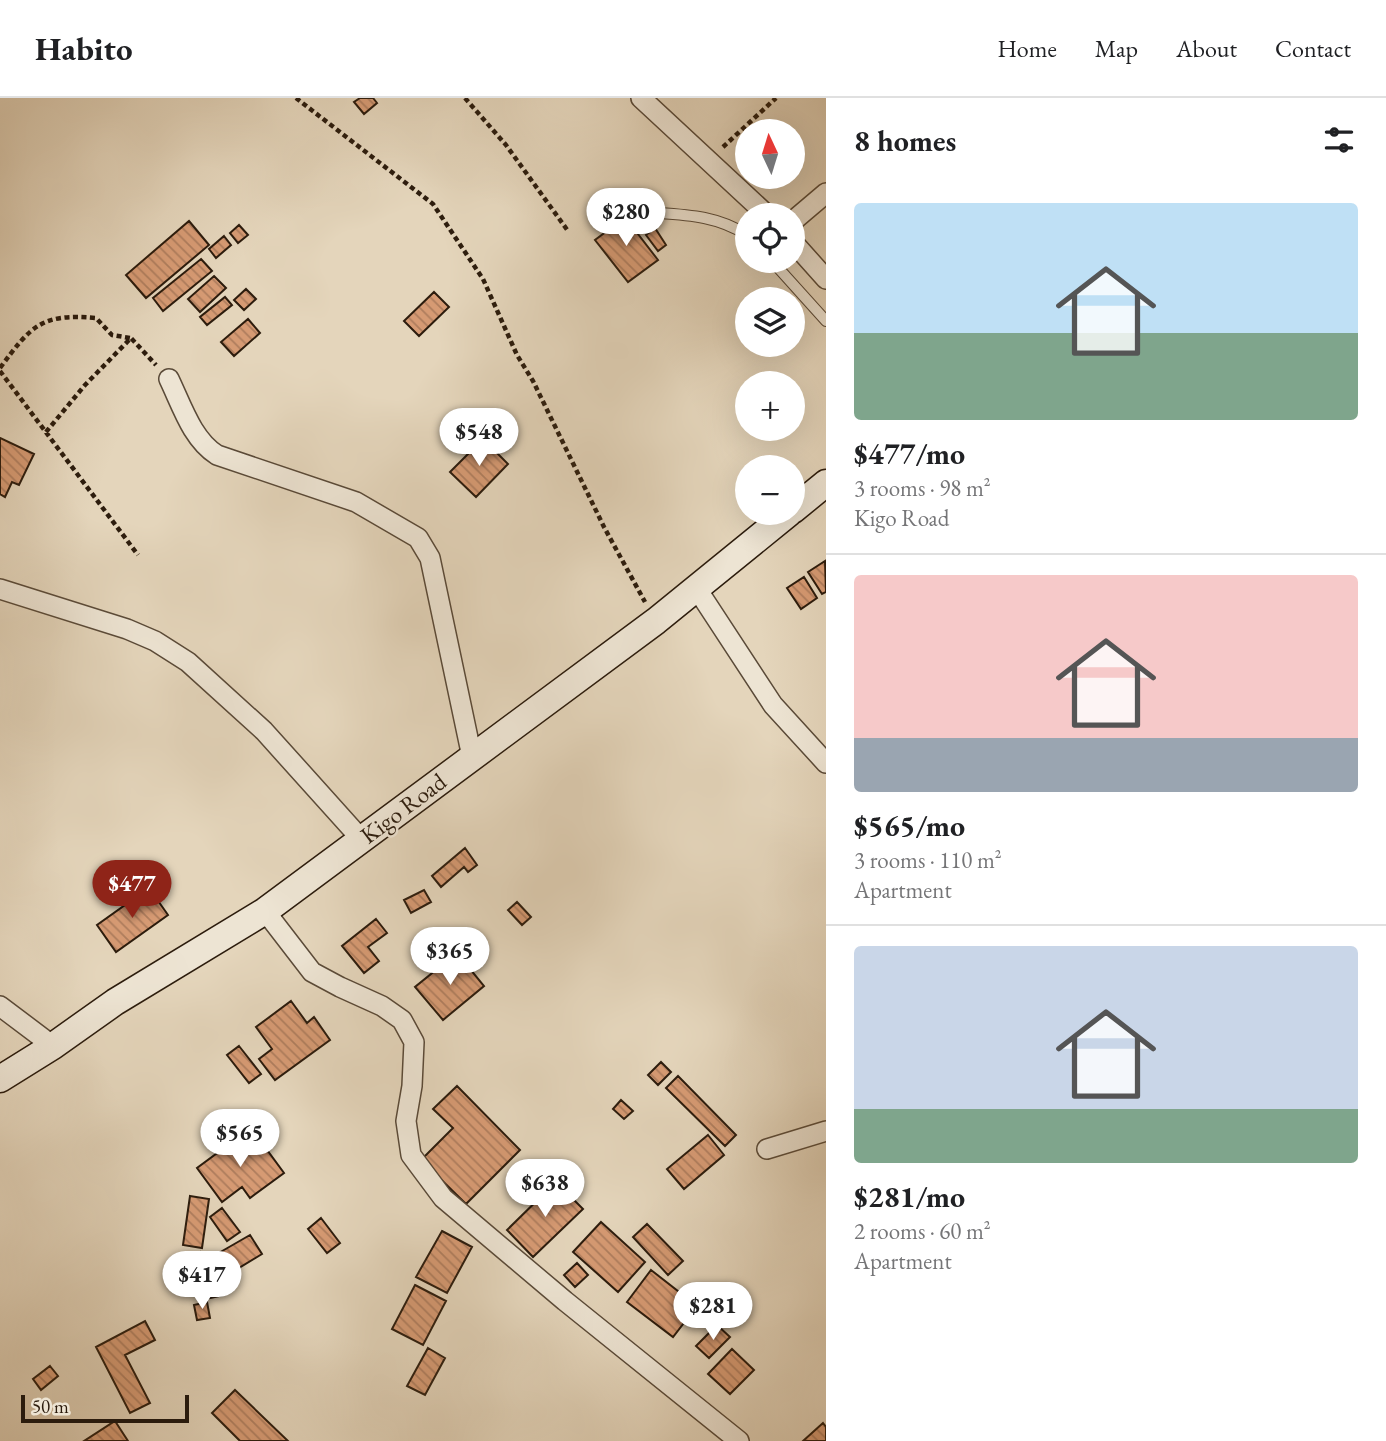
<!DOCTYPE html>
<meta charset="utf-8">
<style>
body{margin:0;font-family:"EB Garamond",serif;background:#f2f2f2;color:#202124;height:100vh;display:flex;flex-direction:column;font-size:26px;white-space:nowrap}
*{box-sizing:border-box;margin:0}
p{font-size:23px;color:#757577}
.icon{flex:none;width:38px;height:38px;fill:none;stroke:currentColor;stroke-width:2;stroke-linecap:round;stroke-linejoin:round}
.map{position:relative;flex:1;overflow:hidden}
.drawer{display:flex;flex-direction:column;background:#fff;width:560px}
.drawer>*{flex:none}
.needle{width:46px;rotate:356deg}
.tools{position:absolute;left:735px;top:21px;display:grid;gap:14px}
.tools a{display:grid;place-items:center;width:70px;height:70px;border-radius:50%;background:#fff;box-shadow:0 7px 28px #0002;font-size:35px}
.scale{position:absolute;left:21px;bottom:18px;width:168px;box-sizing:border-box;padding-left:7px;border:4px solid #2c1c0d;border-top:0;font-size:19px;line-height:24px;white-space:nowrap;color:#2c1c0d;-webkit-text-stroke:5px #ede4d3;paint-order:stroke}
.price{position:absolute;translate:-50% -60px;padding:0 16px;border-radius:24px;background:#fff;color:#222;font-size:23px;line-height:46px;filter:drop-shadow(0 2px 4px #0008)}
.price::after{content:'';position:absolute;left:50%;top:42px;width:21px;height:16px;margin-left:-10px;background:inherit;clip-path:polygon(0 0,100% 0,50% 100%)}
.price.current{background:#8f2418;color:#fff}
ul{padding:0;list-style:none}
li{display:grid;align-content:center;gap:14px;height:371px;padding:0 28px}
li+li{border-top:2px solid #e0e0e0}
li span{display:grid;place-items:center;height:217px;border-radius:7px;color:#555}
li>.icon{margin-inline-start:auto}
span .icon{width:126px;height:126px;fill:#fffc;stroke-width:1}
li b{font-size:30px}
h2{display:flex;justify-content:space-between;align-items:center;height:84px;padding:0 28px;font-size:30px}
header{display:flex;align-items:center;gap:42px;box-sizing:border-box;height:98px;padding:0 35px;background:#fff;border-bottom:2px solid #e0e0e0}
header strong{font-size:33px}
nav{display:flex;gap:38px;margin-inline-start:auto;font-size:24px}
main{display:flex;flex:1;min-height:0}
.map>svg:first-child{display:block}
.building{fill:url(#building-back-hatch);stroke:#2c1c0d;stroke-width:2}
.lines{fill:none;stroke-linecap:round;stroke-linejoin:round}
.lane-casing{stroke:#5a4a38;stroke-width:12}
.street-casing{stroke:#5a4a38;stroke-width:22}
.secondary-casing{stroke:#2c1c0d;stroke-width:29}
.path{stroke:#2c1c0d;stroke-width:4.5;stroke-dasharray:5 3.5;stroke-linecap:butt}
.lane{stroke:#ede4d3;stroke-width:10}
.street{stroke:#ede4d3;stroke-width:19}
.secondary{stroke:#ede4d3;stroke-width:26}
.labels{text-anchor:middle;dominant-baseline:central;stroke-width:5;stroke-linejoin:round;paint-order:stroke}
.street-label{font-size:24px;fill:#2c1c0d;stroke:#ede4d3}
</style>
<header>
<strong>Habito</strong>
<nav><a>Home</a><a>Map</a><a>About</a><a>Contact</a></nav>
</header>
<main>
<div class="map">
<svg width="826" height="1343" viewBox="0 0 826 1343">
<defs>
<pattern id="building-back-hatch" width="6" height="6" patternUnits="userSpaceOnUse" patternTransform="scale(1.75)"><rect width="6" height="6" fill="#d69a73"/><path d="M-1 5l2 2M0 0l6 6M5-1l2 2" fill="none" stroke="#ae7d5d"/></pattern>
</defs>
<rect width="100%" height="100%" fill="#e4d5bb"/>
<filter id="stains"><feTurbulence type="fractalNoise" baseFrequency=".00286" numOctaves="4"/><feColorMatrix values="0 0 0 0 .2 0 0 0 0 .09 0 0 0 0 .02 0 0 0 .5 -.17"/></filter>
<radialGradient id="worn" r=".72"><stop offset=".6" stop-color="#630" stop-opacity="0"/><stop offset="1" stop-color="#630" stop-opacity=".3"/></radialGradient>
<path class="building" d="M360,0H373L377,5L364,16L354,4Z
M621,114L658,162L628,184L595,142L611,130L607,125Z
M189,123L209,147L146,200L126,177Z
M239,127L248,137L238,145L230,135Z
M655,130L666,147L658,153L646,137Z
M224,138L231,147L216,160L209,151Z
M201,161L212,173L163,213L153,200Z
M214,178L226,190L200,214L188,201Z
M246,191L256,201L244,212L234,202Z
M434,194L449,209L419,238L404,223Z
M225,199L232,207L207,227L200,219Z
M248,221L260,235L234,258L221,244Z
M0,340L34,356L19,387L12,384L5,399L0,396Z
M483,341L508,366L476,399L450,374Z
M825,463L826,494L822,496L808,474Z
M804,479L817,500L801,511L787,490Z
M465,750L477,767L468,774L464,769L441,789L432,778Z
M149,790L168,817L116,854L97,827Z
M424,792L431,804L411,815L404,802Z
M517,804L531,819L522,827L508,812Z
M376,821L387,835L368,849L379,863L364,875L342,848Z
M457,855L484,888L443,922L415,889Z
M291,903L307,925L314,919L330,942L275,982L259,961L272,951L256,929Z
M239,948L261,976L249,985L227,957Z
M661,964L671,974L658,987L648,977Z
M678,978L736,1037L725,1048L666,990Z
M457,988L520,1052L466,1106L421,1062L453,1030L433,1011Z
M621,1002L633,1013L624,1021L613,1011Z
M708,1037L724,1057L684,1091L667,1071Z
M239,1039L247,1050L259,1041L284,1075L250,1100L242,1089L222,1104L197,1070Z
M556,1084L583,1111L533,1159L507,1132Z
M190,1098L209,1101L202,1150L183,1147Z
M222,1110L240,1134L227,1143L210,1119Z
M321,1120L340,1145L327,1155L308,1131Z
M601,1124L645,1164L618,1194L573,1154Z
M647,1126L683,1163L668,1177L633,1139Z
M442,1133L472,1149L447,1195L416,1179Z
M250,1137L262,1156L229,1176L217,1156Z
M200,1154L204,1171L216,1168L224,1197L210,1200L206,1187L190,1191L181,1159Z
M577,1165L588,1177L575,1189L564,1177Z
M651,1172L697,1208L673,1239L627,1204Z
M415,1187L446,1203L423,1247L392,1231Z
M207,1204L210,1220L197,1222L194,1207Z
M145,1223L155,1242L125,1257L150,1305L130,1315L96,1249Z
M717,1227L730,1239L709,1260L696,1248Z
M428,1250L445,1260L425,1297L407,1288Z
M732,1251L754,1272L730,1296L708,1276Z
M50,1268L58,1278L41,1292L33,1281Z
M235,1292L288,1343H240L212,1315Z
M115,1323L128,1343H84Z
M823,1325L826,1329V1343H803Z"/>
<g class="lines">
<defs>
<path id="lane" d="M659,115C691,117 719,119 747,137
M772,163L826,223"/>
<path id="street" d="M641,0L767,117
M793,123L826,95
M793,144L826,181
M169,281C182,308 192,341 217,357L356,404L418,440L430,460L472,659
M0,491L127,531L155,543L188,564L264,633L362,742
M697,491L773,607L826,665
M265,813L312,874L340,889L382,908L402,922L414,944L412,988L406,1023L411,1057L443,1100L565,1203L739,1343
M0,908L53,948
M767,1051L826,1033"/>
<path id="secondary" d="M793,412L826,385
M0,981L53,948L115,904L265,813L656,523L789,415"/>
</defs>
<use href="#lane" class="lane-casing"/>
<use href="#street" class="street-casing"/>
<use href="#secondary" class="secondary-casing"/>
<path class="path" d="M296,0L433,106L483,181L517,257L533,283L604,429L645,504
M465,0L506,47L568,133
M723,49L776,0
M0,270C31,228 41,215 96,220L112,237L130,240
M0,273L138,457
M46,334L85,287L131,240L156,267"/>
<use href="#lane" class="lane"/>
<use href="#street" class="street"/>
<use href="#secondary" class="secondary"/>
</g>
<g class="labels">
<g class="street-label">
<text transform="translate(403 710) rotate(-37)">Kigo Road</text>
</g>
</g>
<rect width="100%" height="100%" filter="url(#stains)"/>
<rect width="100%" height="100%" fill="url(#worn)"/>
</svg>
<div class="tools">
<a><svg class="needle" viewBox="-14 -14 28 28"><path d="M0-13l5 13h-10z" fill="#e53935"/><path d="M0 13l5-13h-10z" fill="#757577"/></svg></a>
<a><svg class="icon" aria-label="locate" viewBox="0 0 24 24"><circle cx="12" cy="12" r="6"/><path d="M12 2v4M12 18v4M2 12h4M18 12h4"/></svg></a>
<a><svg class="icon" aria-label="layers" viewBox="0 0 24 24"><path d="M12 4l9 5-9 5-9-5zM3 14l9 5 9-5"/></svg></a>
<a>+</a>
<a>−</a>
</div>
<div class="scale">50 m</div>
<b class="price" style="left:626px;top:150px">$280</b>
<b class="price" style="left:479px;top:370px">$548</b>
<b class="price current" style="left:132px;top:822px">$477</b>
<b class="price" style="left:450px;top:889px">$365</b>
<b class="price" style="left:240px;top:1071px">$565</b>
<b class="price" style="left:545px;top:1121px">$638</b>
<b class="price" style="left:202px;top:1213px">$417</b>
<b class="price" style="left:713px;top:1244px">$281</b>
</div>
<section class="drawer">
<h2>8 homes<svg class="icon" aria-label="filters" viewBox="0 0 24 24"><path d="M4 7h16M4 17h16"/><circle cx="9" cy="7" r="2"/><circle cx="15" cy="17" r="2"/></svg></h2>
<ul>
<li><span style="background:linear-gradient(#bfe0f5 60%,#7fa58c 0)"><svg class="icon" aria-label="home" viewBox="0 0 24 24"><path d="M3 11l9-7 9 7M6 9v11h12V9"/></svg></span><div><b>$477/mo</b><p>3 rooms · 98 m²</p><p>Kigo Road</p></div></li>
<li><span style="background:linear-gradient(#f6c9c9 75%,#9aa5b1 0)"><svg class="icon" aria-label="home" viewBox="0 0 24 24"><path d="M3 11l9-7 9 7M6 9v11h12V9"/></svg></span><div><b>$565/mo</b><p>3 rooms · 110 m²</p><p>Apartment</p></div></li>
<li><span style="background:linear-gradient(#c9d6e8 75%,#7fa58c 0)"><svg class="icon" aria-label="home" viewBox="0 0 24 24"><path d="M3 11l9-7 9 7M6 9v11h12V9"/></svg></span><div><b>$281/mo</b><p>2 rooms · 60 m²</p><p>Apartment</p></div></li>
</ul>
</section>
</main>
